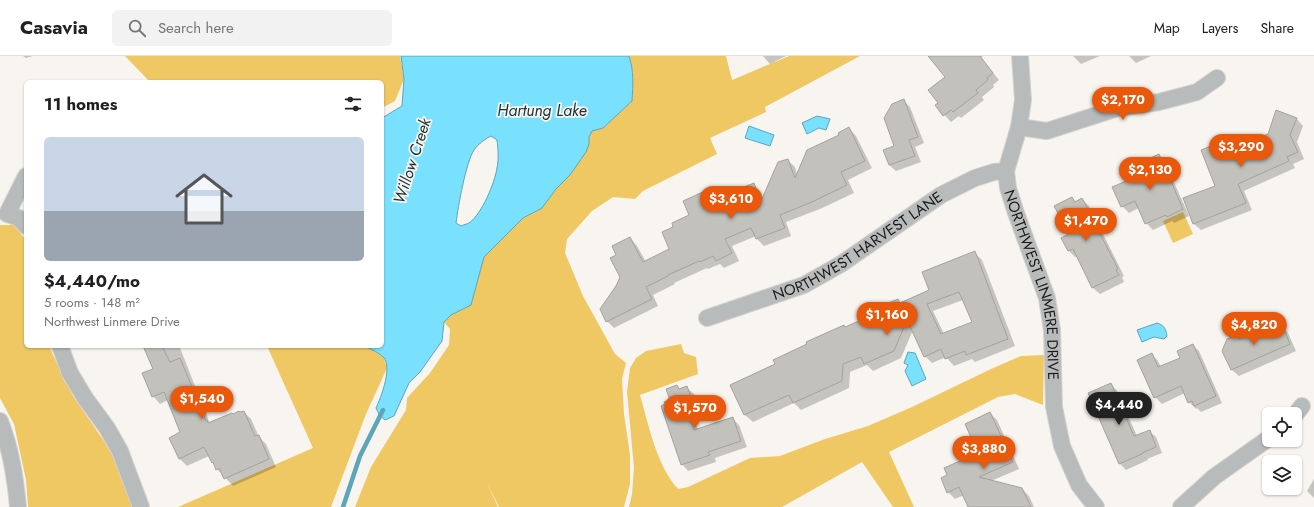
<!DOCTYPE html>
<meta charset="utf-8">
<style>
body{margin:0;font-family:Jost,sans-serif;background:#f2f2f2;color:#202124;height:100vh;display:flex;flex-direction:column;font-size:15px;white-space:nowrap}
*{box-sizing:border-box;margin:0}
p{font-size:13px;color:#757577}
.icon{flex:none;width:22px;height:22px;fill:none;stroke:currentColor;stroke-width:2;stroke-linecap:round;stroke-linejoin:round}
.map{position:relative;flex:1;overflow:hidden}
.side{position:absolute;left:24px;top:24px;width:360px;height:268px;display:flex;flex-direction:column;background:#fff;border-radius:6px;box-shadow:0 1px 3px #0004}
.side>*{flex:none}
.controls{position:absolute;left:1262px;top:351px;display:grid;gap:8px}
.controls a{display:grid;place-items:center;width:40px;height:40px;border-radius:6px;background:#fff;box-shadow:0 1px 3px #0004;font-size:20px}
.price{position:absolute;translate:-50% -34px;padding:0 9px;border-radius:14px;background:#ea580c;color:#fff;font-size:13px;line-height:26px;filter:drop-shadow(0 1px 2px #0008)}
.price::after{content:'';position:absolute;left:50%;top:24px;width:12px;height:9px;margin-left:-6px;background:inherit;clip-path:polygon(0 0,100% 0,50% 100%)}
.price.active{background:#222;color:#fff}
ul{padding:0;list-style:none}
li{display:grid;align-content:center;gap:8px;height:212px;padding:0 20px}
li span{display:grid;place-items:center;height:124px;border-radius:6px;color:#555}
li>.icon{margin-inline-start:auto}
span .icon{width:72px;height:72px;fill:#fffc;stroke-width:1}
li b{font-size:17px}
h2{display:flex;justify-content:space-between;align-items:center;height:48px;padding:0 20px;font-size:17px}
header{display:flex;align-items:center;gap:24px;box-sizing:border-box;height:56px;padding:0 20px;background:#fff;border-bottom:1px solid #e0e0e0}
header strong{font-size:19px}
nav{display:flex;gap:22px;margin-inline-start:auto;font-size:14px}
.search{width:280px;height:36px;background:#f2f2f2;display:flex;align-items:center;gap:10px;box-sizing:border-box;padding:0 14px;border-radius:6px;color:#757577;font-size:15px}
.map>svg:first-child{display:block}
.green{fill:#efc863}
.water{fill:#79e1fd;stroke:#5da5b8;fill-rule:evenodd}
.shadow{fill:#0003;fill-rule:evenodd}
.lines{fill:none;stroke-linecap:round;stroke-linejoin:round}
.stream{stroke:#5da5b8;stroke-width:4.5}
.building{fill:#c3c1bb;stroke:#a4a29d;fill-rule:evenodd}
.minor-casing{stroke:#d5d2cd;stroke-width:18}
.minor{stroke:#b8bbbc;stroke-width:16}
.labels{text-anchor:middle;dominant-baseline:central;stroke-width:3.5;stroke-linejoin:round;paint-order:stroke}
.street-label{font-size:15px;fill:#1b1a18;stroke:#f8f5f0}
.water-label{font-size:16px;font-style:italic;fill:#193137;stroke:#f8f5f0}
</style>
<header>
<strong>Casavia</strong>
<div class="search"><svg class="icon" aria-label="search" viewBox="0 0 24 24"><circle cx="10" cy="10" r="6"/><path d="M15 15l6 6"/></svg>Search here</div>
<nav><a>Map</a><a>Layers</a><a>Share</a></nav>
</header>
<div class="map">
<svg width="1314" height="451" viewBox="0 0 1314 451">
<rect width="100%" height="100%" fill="#f8f5f0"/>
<path class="green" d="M125,0H400L404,23L395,45L382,52V26H150Z
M629,0H726L732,24L789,0H860L765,51L766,56L710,82L717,98L643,135L635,143L613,141L592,155L567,183L565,197L583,240L615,298L626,307L622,323L624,358L630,399V428L624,451H499L487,427L498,451H355L371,411L406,354L407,342L430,317L449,289L450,273L444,266L451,259L471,249L484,201L523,162L542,152L556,133L570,119L586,96L589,88V81L592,75L603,72L632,45C633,29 634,15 629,0Z
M1183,156L1193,178L1173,187L1163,165Z
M0,169H14L26,184V290H50L52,297L73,340L104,385L118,409L132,451H28L26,424L14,368L0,342Z
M681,288L684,297L696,301L698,318L640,339C649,370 656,408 678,433L688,431L750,402L780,400L825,383L868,370L912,351L991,313L1021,300L1044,299L1043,349L1015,338L998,341L889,396L914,451H893L862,406L782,451H629L632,438L634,412L627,336L630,312L636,302L646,295Z
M267,290H363L369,291L384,302L387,312L366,358L331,451H178L313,392Z"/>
<path class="water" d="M401,0H629C634,15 633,29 632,45L603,72L592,75L589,81V88L586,96L570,119L556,133L542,152L523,162L484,201L471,249L451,259L444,266L442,285L420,316L409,327L394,360L385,364L380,360L376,352C381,341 391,316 385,303C381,298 370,292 363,290H382V62L402,50L404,23ZM491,80L497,84C498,93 499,102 497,112C495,126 482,158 469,167C467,168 463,169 461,170L456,167C458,151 466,106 474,94C478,88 485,83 491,80Z
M817,60L830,63L826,74L819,72L807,78L802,67Z
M749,70L774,79L770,90L745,82Z
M1157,267C1164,269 1166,273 1167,280L1164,283L1154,281L1142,286L1137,274Z
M908,296L915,297L926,323L912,330L905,315L908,309L904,307Z"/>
<path class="shadow" d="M23,0H33L26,2Z
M763,0H786L770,8Z
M929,0H983L981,2L999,24L993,29L994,31L982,41L984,44L961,62L959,60L951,66L936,50L939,47L946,21Z
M1073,0H1100L1081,8Z
M1129,0H1151L1136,7Z
M903,44L910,51L924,87L915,91L921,106L896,115L889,109L896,90Z
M1297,63L1303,70L1297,86L1304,103L1293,108L1295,112L1244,135L1252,154L1201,174L1194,168L1184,143L1217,130L1226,85L1233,94L1268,78Z
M849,72L856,80L872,112L848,124L854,137L820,153L786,166L791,180L764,190L757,183L756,180L732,190L739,205L724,212L720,208L708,213L707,212L674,227L675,228L653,239L658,250L614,272L607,265L621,221L618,200L630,182L637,190L646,206L671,193L675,171L690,160L705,136L710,141L724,135L727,138L753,128L761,136L763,142L787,104L795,111L797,118Z
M1158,100L1165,106L1189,160L1174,167L1172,165L1153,174L1146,167L1139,152L1129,157L1122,150Z
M1072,142L1076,146L1082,143L1089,150L1124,220L1122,221L1124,226L1100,238L1093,232L1078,200L1075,201L1069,195Z
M975,197L982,204L1015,290L975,306L972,303L954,310L946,301L932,307L925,300L913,274L901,302L873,315L867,309L850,316L849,332L801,354L794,347L753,366L745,359L732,329L777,308L845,272L875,259L898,244L901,248L930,235ZM963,244L973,267L944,278L933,255Z
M1274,268L1278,272L1282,270L1288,277L1296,295L1239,320L1232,314L1223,294L1237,280L1240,284Z
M1193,289L1199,295L1222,347L1201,356L1197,352L1196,353L1189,346L1185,337L1162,348L1155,341L1152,298L1158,305L1161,311L1181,302Z
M144,290H185L180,292L210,368L244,356L251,363L259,381L266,388L276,411L233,430L217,413L209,400L187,410L179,402L182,377L168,344L160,348L153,340L154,313Z
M1111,328L1117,335L1137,380L1149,375L1156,381L1162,397L1147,403L1148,404L1126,414L1120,408L1089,338Z
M677,330L681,334L687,332L694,338L697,348L692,357L698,374L733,363L739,369L747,391L715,402L716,406L688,415L682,408L671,344Z
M990,357L997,364L1019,413L991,425L1022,433L1029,440L1034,451H970L964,439L955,443L948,436L979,398Z
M1314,423V442L1307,435Z"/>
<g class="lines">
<path class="stream" d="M343,451L360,400L383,354"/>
</g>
<path class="building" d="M928,0H980L993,17L987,22L988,24L976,34L978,37L953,56L951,54L943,60L935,49L938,47L928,34L945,21Z
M904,43L918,81L909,84L915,100L889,109L883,94L894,90L884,62L892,48Z
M1276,54L1297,62L1290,79L1298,96L1287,101L1289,105L1238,128L1246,147L1193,168L1183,142L1215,130L1201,94L1226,84L1230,94L1268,78Z
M849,71L865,105L841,116L847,129L812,146L780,159L785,172L756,183L751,172L725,183L732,197L716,205L713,200L700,206L699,205L668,219V220L646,231L652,243L606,266L600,253L616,230L620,221L610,202L616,199L612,190L630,181L643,206L669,193L662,176L673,171L672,167L689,159L683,145L705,135L708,141L724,134L726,138L754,127L761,145L778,106L788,103L795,122L807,94L839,79L838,77Z
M1159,98L1183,153L1167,161L1166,159L1145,168L1135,145L1121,151L1112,131L1143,118L1138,108Z
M1072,141L1075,146L1082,142L1118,213L1116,214L1119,219L1092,232L1073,193L1068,195L1061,182L1069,178L1054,150Z
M975,195L1008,283L966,299L965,295L945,303L941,293L924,301L907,264L894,295L864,308L861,301L843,308L842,325L793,347L789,339L744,359L730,329L775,308L773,304L807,288L806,286L844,269L845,271L873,259L871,254L898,243L900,247L929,234L922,216ZM959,236L972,266L941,278L927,248Z
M1275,267L1276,271L1282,269L1290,288L1231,314L1222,295L1227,283L1237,279L1239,283Z
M1193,288L1216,340L1194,350L1192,345L1188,347L1181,330L1154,342L1137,304L1152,297L1158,311L1180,302L1177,295Z
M143,290H162L170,306L180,302L206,365L207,364L208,367L232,357L233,358L239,355L240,356L244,355L255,380L259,379L269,403L224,423L219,412L216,414L213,406L212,407L204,391L179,403L169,382L180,376L164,336L152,341L142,317L153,313Z
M1111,327L1134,380L1150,374L1156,391L1142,397V398L1119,408L1088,337Z
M677,329L679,333L687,330L691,341L686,350L694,374L733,361L741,385L708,396L710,399L681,409L661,350L665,348L664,346L670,344L666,333Z
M990,356L1013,406L979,421L1022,432L1031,451H968L959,431L947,437L941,422L947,419L944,412L978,397L965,368Z"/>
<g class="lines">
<defs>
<g id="minor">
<path id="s1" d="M1020,0L1023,44L1019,71L1006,115L1008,132L1016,157L1047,242L1052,274L1054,351L1062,390L1079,429L1096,451"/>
<path d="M1019,71L1047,75L1118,52L1159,46L1197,36L1217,22"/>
<path d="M26,120L7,158L19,162L26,170"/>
<path id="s2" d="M707,262L804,229L841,208L941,139L975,122L994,116L1006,115"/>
<path d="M60,290L70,317L85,342L107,372L120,395L141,451"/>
<path d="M1295,359L1302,350"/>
<path d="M0,365C11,394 15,420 18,451"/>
<path d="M1181,451L1214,421L1269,382"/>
</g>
</defs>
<use href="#minor" class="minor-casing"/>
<use href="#minor" class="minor"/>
</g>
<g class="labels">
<g class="street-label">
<text stroke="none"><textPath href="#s2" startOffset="168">NORTHWEST HARVEST LANE</textPath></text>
<text stroke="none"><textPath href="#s1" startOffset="235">NORTHWEST LINMERE DRIVE</textPath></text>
</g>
<g class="water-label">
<text x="542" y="54">Hartung Lake</text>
<text transform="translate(412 105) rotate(-72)">Willow Creek</text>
</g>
</g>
</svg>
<div class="controls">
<a><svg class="icon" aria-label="locate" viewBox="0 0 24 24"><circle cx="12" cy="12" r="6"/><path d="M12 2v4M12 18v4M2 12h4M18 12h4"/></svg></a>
<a><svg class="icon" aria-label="layers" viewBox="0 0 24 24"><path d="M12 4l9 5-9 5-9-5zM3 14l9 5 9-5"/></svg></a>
</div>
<b class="price" style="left:1123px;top:65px">$2,170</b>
<b class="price" style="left:1241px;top:112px">$3,290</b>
<b class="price" style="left:1150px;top:135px">$2,130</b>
<b class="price" style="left:731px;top:164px">$3,610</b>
<b class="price" style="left:1086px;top:186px">$1,470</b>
<b class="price" style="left:887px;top:280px">$1,160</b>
<b class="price" style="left:1254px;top:290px">$4,820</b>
<b class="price" style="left:202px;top:364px">$1,540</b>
<b class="price active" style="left:1119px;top:370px">$4,440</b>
<b class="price" style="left:695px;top:373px">$1,570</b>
<b class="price" style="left:984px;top:414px">$3,880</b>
<section class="side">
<h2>11 homes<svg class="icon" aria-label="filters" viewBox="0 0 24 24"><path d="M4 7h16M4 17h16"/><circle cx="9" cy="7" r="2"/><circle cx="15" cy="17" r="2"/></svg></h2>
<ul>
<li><span style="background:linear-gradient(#c9d6e8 60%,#9aa5b1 0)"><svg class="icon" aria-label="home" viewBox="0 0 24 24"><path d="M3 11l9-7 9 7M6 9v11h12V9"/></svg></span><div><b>$4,440/mo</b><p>5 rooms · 148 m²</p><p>Northwest Linmere Drive</p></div></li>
</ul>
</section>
</div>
